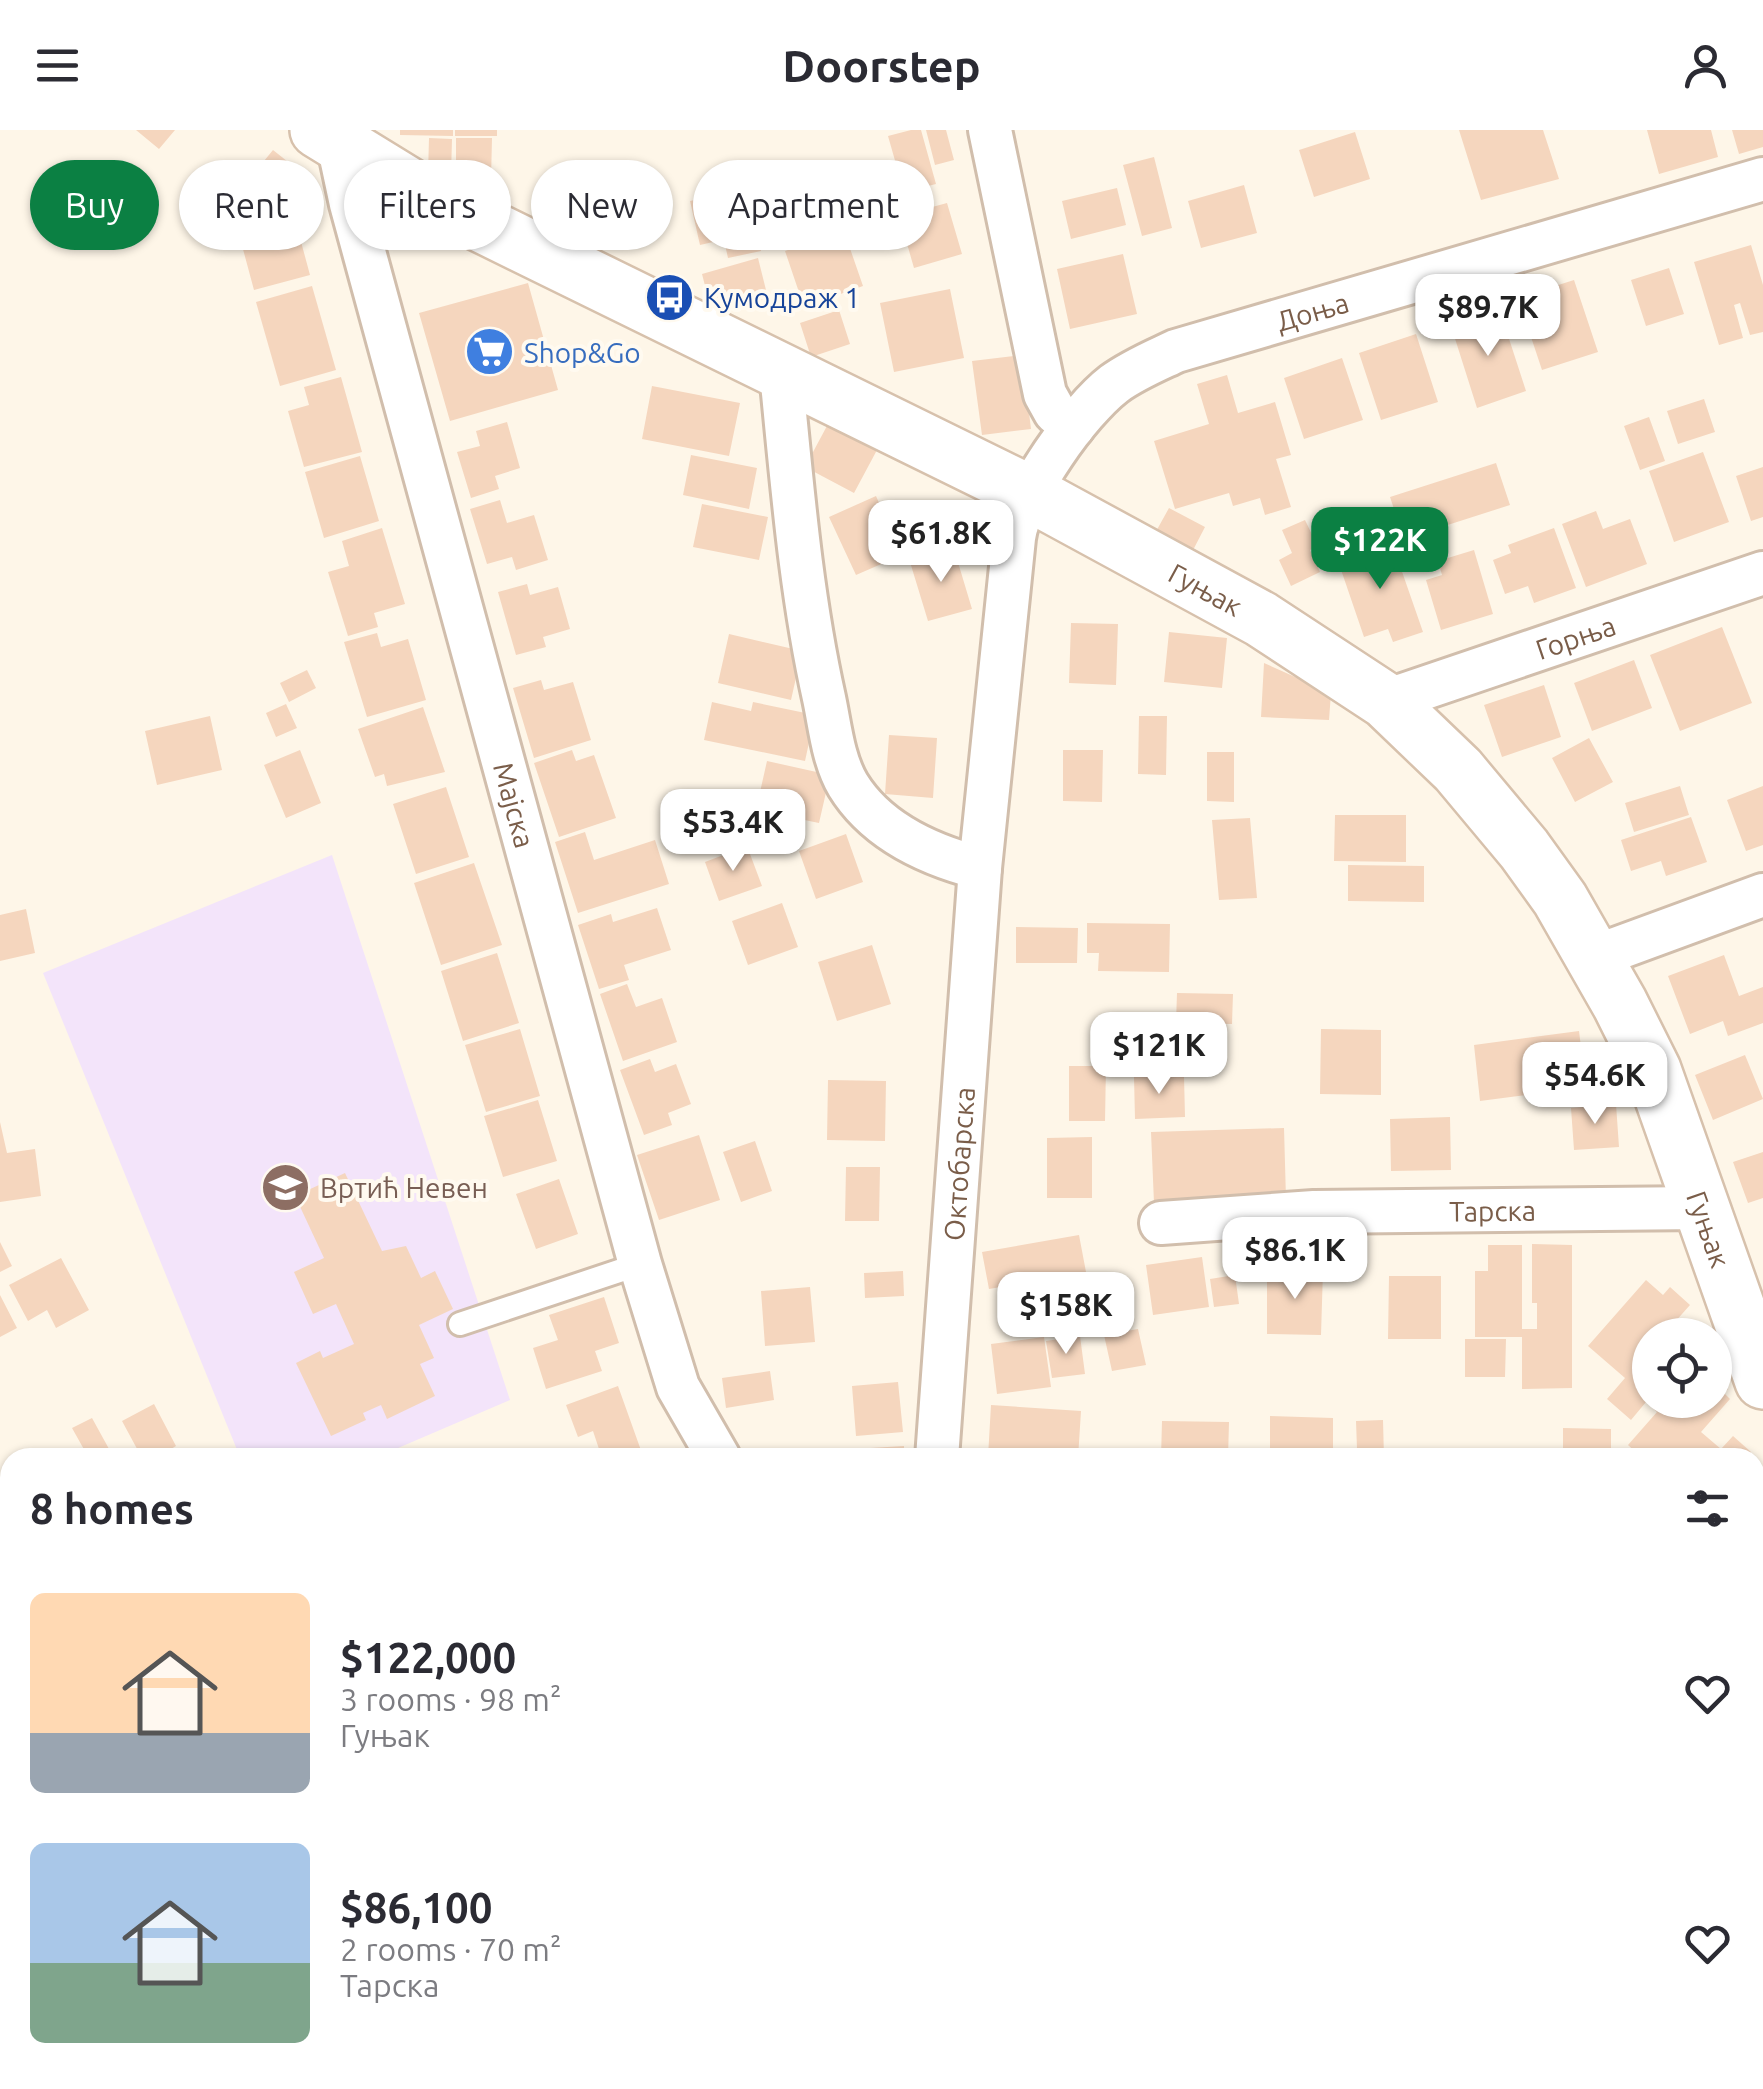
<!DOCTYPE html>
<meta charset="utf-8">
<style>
body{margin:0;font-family:Ubuntu,sans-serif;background:#f2f2f3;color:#2b2b33;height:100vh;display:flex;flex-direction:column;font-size:38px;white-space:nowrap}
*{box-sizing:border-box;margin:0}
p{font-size:32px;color:#7c7c81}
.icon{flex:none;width:55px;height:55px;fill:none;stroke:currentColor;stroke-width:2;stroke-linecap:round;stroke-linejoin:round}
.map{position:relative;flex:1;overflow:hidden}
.details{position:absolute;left:0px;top:1318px;width:1765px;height:642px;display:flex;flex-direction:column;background:#fff;border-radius:30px 30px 0 0;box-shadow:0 2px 8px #0004}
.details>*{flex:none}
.banner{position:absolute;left:30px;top:30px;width:1000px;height:90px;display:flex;gap:20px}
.buttons{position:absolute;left:1632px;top:1188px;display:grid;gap:20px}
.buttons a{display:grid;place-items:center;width:100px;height:100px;border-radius:50%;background:#fff;box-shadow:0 2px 8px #0004;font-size:50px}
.price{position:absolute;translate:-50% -85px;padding:0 22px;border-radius:20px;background:#fff;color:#222;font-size:32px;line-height:65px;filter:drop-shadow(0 2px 5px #0008)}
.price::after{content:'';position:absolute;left:50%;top:60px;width:30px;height:22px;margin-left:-15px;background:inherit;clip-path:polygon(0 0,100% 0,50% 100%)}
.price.current{background:#0b8043;color:#fff}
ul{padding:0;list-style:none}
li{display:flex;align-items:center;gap:30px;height:250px;padding:0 30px}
li span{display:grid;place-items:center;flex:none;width:280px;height:200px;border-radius:15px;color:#555}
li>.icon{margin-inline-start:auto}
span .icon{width:120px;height:120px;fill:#fffc;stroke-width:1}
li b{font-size:42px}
h2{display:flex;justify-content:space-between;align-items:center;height:120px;padding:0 30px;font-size:42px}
.pill{padding:0 35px;border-radius:45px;background:#fff;box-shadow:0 2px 8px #0004;font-size:35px;line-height:90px}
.pill.current{background:#0b8043;color:#fff}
header{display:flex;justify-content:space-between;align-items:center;height:130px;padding:0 30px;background:#fff;font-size:45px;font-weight:700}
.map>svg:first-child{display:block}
.education{fill:#f3e4fa}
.building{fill:#f5d6be}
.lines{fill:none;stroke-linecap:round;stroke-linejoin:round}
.lane-casing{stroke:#d1beac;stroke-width:28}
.street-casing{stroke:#d1beac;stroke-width:48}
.secondary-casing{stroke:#d7c1ac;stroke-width:60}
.lane{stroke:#fff;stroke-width:22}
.street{stroke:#fff;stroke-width:42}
.secondary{stroke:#fff;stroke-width:55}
.labels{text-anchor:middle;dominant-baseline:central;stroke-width:8;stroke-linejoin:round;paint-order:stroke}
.transit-label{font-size:28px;fill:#164399;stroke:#fffaf0;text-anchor:start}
.street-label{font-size:28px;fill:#7a5d49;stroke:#fffaf0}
.shop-label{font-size:28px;fill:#366cbe;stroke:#fffaf0;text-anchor:start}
.education-label{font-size:28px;fill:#785e54;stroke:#fffaf0;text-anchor:start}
</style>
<header><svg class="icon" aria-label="menu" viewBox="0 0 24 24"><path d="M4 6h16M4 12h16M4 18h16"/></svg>Doorstep<svg class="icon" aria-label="person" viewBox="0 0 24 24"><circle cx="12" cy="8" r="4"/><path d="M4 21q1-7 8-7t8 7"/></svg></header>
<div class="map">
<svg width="1763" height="1959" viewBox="0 0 1763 1959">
<rect width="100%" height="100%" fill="#fef6e8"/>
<path class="education" d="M332,725L510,1270L377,1327H240L43,843Z"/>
<path class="building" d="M136,0H175L159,19Z
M400,0H453V6L400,5Z
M455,0H497V6H455Z
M911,0H921L936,54L904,62L888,6Z
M926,0H946L954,30L935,35Z
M1459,0H1543L1559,49L1481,70Z
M1647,0H1711L1718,27L1659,44Z
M1732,0H1763V17L1739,24Z
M1355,2L1370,49L1314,67L1299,20Z
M429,8L452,9L451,45L428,44Z
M456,8H492L491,50L456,49Z
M273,20L302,43L279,71L250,48Z
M1154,27L1172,98L1142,106L1123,35Z
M819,42L839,98L780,119L760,62Z
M1244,55L1257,103L1201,118L1188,71Z
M756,56L759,68L749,70L761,121L728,128L717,79L734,73L714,77L722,110L700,115L690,71Z
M1117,58L1126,95L1071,109L1062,71Z
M947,73L962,124L914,138L899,86Z
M585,79L603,89L586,122L543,101L552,82L577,94Z
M293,82L310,145L254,160L237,97Z
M844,101L863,156L804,177L785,121Z
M1751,115L1763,155V202L1750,205L1740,173L1734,175L1743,208L1719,215L1694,132Z
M1123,124L1137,184L1070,199L1057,139Z
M758,128L768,168L712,183L702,144Z
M1669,138L1684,184L1646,196L1631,150Z
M1574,150L1598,222L1542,240L1518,168Z
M528,153L558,260L450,291L419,183Z
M312,156L336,240L280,256L256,172Z
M950,159L964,228L894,242L880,173Z
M839,180L850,214L811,227L800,193Z
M1500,181L1526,261L1477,278L1451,196Z
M1416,204L1438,272L1381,290L1359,223Z
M1022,225L1031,299L982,305L972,231Z
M1342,228L1363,290L1304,309L1284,248Z
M1227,245L1238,283L1275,272L1291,325L1276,329L1291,377L1265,385L1260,368L1233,376L1229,363L1175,379L1154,311L1209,294L1197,254Z
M341,247L362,322L304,337L288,281L309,275L304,257Z
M652,256L740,273L729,326L642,309Z
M1704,269L1715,302L1678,314L1667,281Z
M1649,287L1665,331L1640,340L1624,296Z
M507,292L520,338L495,346L499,359L471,368L457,322L480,316L476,301Z
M828,294L877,320L854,363L805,337Z
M1703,322L1729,392L1674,412L1649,341Z
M691,325L757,338L749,379L683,365Z
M360,326L379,391L324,408L305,342Z
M1496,333L1510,375L1404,409L1390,367Z
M1763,337V387L1751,391L1736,346Z
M876,366L902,425L856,445L829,387Z
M500,370L507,393L534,385L548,430L516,440L512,427L487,434L470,379Z
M702,374L768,387L759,430L693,417Z
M1169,378L1205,397L1191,424L1154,405Z
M1596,381L1603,399L1630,389L1647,434L1586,457L1562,394Z
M1305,390L1318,417L1310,420L1320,442L1291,456L1279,430L1292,423L1282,400Z
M382,398L405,474L374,483L378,497L348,506L328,442L349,436L342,411Z
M1554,398L1576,458L1534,473L1528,456L1505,464L1493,430L1511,423L1508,415Z
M1391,410L1423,502L1393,512L1388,499L1364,507L1337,428Z
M954,419L972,479L928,491L910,432Z
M1474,420L1493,484L1441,500L1426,450L1442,445L1438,431Z
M527,454L530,465L558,457L570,499L543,507L546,517L516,525L498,462Z
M1071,493L1118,494L1116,555L1069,553Z
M1722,497L1752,573L1680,601L1650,525Z
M1169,502L1227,508L1222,558L1164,552Z
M377,503L381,517L408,509L426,570L367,587L344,512Z
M729,504L802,521L791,570L718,553Z
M1634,530L1652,578L1592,601L1574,553Z
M1264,533L1331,563L1329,590L1261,587Z
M307,540L316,558L289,572L280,553Z
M541,550L544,560L573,552L591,610L534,628L513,558Z
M1544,555L1561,607L1502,627L1484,575Z
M712,572L751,581L753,572L815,585L805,631L704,610Z
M286,574L297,598L276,607L266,583Z
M423,577L445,642L387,656L384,644L375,647L358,599Z
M210,586L222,640L157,655L145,601Z
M1139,586H1167L1166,645L1138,644Z
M889,605L937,608L933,668L885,664Z
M1589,608L1613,652L1575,672L1552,628Z
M300,620L321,673L286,688L264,635Z
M572,620L576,631L594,625L616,688L559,707L534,633Z
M1063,620H1103L1102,672L1063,671Z
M1207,622H1234V672L1207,671Z
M767,631L830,645L819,693L756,680Z
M1680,656L1689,685L1634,702L1625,673Z
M1763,656V715L1746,721L1727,670Z
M446,657L469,727L416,744L393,674Z
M1335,685H1406V732L1334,731Z
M1691,687L1707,732L1666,746L1661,731L1631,741L1621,710Z
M1250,688L1257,768L1219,770L1212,690Z
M585,702L594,730L655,710L669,754L578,783L555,712Z
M846,704L863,752L816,769L799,721Z
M747,716L762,756L719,771L705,732Z
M474,733L502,815L441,835L414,753Z
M1348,735L1424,736V772L1348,771Z
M782,773L798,817L748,835L732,791Z
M657,778L671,820L624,835L629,850L599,859L578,795L611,784L613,792Z
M26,779L35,823L0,831V785Z
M1087,793L1170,794L1169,842L1098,841L1099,823H1087Z
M1016,797L1078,798L1077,833H1016Z
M872,815L891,874L837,891L818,832Z
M497,823L519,893L463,911L441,841Z
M1724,825L1739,866L1763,857V893L1728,906L1723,891L1690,904L1668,846Z
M627,854L636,877L662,868L677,912L623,931L600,864Z
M1177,863L1233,864L1232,894L1176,893Z
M520,899L540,966L486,982L465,915Z
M1321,899L1381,900V965L1320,964Z
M1579,901L1586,957L1480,971L1474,915Z
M1745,925L1763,969L1713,990L1695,945Z
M650,929L655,942L676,934L691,974L668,983L672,995L644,1005L620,940Z
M1069,936H1106L1105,991H1069Z
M1184,946L1185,987L1135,989L1134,947Z
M828,950L886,951L885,1011L827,1010Z
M538,970L557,1031L503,1047L484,986Z
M1616,974L1619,1017L1574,1020L1571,978Z
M1450,987L1451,1040L1391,1041L1390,989Z
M0,992L7,1023L35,1019L41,1066L0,1072Z
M1284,998L1286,1069L1154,1073L1151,1002Z
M699,1005L720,1070L659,1090L637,1025Z
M1092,1007V1068H1047V1008Z
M755,1011L772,1061L741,1072L723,1022Z
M1763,1022V1068L1748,1073L1733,1032Z
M846,1037H880L879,1091H845Z
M345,1043L382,1121L406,1116L421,1148L435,1141L453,1179L419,1195L434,1228L420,1234L435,1266L387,1289L381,1275L363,1283L366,1290L331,1306L296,1233L320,1221L323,1228L354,1214L336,1174L313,1184L294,1142L324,1128L295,1066Z
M559,1049L578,1104L536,1119L516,1064Z
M1079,1105L1086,1142L989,1159L982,1122Z
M0,1112L12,1136L0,1142Z
M1532,1114L1572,1115V1258L1522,1259V1207H1475V1141H1488V1115H1522V1199H1537V1173H1532Z
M1202,1127L1209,1177L1153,1185L1146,1135Z
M61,1128L89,1180L56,1198L47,1180L28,1191L9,1155Z
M1267,1140H1323L1321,1205L1267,1204Z
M903,1141L904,1166L865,1168L864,1143Z
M1235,1145L1239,1174L1214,1177L1210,1149Z
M1389,1146H1441V1209H1388Z
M1646,1150L1663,1165L1670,1157L1690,1175L1666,1202L1669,1205H1650V1270H1715V1248L1728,1259L1724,1263L1730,1269L1701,1302L1721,1319L1733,1306L1751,1322L1746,1328H1642L1628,1315L1657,1282L1646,1272L1631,1290L1607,1269L1625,1248L1588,1216Z
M810,1157L815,1212L765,1216L761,1161Z
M0,1165L17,1198L0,1207Z
M1052,1165L1053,1203L1030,1204V1192H1003V1166Z
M604,1167L619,1213L595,1221L602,1241L546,1259L533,1218L558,1210L549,1185Z
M1138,1199L1146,1235L1112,1241L1104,1205Z
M1080,1206L1085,1244L1052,1248L1046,1211Z
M1044,1207L1051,1257L997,1264L991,1214Z
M1465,1209H1506L1505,1247H1465Z
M770,1241L774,1270L726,1278L722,1248Z
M898,1252L903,1302L856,1306L852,1256Z
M618,1256L643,1326L639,1328H602L593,1301L578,1307L566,1275Z
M154,1274L176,1316L156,1328H142L122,1291Z
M991,1275L1081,1281L1078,1328L988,1327Z
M1270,1286L1333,1288V1328H1270Z
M92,1288L114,1328H77L86,1323L72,1298Z
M1383,1290L1384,1328H1349L1348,1320L1357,1319L1356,1291Z
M1162,1291L1229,1292L1228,1328H1161Z
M1563,1298L1611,1299V1328H1563Z
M904,1316V1328H837V1320Z
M1755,1500H1763V1564H1755Z
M0,1521L10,1533V1602L0,1611Z
M1763,1680V1731H1761L1755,1681Z
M1763,1795V1872L1755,1875V1799Z
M512,1950H549L554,1959H497Z
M639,1950H687L675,1959H646Z
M694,1950H738L741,1955L736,1959H682Z
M1180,1950H1214V1959H1179Z
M1246,1950H1274L1272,1959H1244Z
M1312,1950H1371L1368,1959H1309Z
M1494,1950H1550L1567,1959H1489Z"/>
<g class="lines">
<defs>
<path id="lane" d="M460,1194L640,1134"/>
<g id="street">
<path id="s1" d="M345,0L338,13L351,74L640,1134L678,1257L719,1328"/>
<path d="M990,0L1045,264L1055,282L1073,297"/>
<path d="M781,243C792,352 800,460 824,568C830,596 833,630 848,655C877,702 929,725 980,738"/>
<path id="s2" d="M1386,571L1763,443"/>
<path d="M1594,827L1763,765"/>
<path id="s3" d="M1161,1093L1314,1082L1703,1078"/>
<path id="s4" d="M937,1328L980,738L1014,408C1020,363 1079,281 1114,254C1133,240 1155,231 1176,221L1763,49"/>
<path d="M1755,1455L1763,1454"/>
<path d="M0,1835L10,1825"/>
<path d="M805,1950L812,1959"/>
<path d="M881,1959L883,1950"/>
<path d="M1720,1959L1744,1950"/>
</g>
<g id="secondary">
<path id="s5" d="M318,0L432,70L1031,364L1261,489L1386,571L1458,640L1524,719L1560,769L1620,874L1653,940L1763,1251"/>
<path d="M0,1398L10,1413"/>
<path d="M413,1950L419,1959"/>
</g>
</defs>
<use href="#lane" class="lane-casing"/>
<use href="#street" class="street-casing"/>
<use href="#secondary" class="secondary-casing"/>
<use href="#lane" class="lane"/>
<use href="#street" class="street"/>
<use href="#secondary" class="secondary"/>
</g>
<defs>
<symbol id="bus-disc" viewBox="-11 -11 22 22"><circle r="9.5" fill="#1a4fb4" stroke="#fffaf0"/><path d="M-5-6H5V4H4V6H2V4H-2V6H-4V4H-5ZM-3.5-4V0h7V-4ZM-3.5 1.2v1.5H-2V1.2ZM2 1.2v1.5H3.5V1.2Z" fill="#fff"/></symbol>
<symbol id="supermarket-disc" viewBox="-11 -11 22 22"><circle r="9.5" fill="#3f7fe0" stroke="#fffaf0"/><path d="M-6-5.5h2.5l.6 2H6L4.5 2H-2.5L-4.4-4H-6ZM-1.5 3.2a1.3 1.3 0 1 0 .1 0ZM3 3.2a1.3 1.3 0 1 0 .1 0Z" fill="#fff"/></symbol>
<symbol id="school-disc" viewBox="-11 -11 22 22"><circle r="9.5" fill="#8d6e63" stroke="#fffaf0"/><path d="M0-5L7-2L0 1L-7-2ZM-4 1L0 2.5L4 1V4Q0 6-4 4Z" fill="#fff"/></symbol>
</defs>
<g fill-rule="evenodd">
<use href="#bus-disc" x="642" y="140" width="55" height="55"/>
<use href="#supermarket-disc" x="462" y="194" width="55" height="55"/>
<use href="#school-disc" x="258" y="1030" width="55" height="55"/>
</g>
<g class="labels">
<g class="transit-label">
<text x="704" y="167">Кумодраж 1</text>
</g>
<g class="street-label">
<text stroke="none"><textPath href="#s4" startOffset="1322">Доња</textPath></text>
<text stroke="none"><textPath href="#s5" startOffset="1000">Гуњак</textPath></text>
<text stroke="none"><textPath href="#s2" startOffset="200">Горња</textPath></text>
<text stroke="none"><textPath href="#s1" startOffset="700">Мајска</textPath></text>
<text stroke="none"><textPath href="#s4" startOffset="295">Октобарска</textPath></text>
<text stroke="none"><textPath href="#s3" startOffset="332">Тарска</textPath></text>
<text stroke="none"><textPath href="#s5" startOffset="1840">Гуњак</textPath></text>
</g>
<g class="shop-label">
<text x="524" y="222">Shop&amp;Go</text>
</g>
<g class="education-label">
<text x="320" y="1057">Вртић Невен</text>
</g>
</g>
</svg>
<div class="buttons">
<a><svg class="icon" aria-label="locate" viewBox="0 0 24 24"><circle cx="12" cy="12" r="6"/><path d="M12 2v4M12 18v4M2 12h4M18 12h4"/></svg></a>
</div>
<b class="price" style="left:1488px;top:229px">$89.7K</b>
<b class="price" style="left:941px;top:455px">$61.8K</b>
<b class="price current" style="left:1380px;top:462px">$122K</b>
<b class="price" style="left:733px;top:744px">$53.4K</b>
<b class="price" style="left:1159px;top:967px">$121K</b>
<b class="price" style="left:1595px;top:997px">$54.6K</b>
<b class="price" style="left:1295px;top:1172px">$86.1K</b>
<b class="price" style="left:1066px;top:1227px">$158K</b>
<div class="banner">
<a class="pill current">Buy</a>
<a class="pill">Rent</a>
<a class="pill">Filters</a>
<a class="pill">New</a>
<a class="pill">Apartment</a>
</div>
<section class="details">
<h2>8 homes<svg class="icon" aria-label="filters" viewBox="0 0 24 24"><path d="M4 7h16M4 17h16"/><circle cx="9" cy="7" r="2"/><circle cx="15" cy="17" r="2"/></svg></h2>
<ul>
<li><span style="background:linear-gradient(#ffd9b3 70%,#9aa5b1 0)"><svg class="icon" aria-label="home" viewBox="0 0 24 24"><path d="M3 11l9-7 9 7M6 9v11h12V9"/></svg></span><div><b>$122,000</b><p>3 rooms · 98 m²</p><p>Гуњак</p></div><svg class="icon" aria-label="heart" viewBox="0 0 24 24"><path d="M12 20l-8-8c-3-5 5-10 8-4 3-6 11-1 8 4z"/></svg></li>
<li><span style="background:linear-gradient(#a9c7e8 60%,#7fa58c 0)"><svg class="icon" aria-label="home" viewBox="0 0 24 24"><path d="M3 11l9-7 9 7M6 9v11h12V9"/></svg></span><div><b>$86,100</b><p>2 rooms · 70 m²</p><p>Тарска</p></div><svg class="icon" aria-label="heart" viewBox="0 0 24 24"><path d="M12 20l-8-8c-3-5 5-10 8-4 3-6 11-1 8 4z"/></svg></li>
</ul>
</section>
</div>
